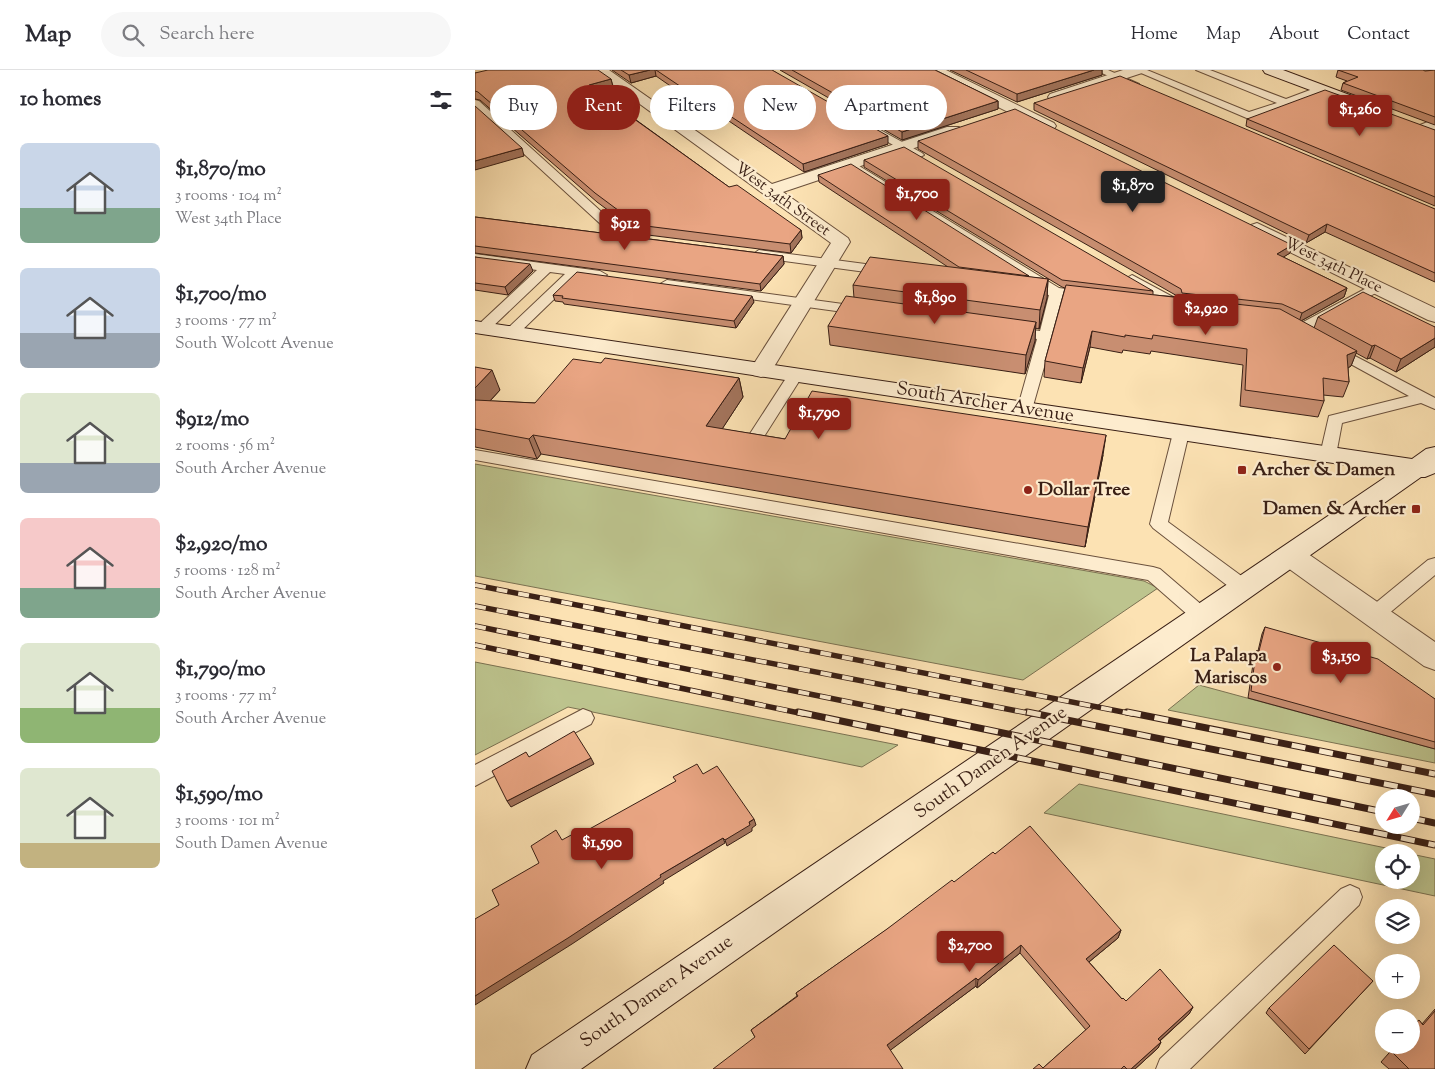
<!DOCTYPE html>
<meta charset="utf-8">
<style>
body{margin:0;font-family:"Sorts Mill Goudy",serif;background:#f7f7f7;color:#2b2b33;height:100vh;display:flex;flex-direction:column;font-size:19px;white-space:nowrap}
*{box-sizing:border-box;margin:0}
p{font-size:16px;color:#7c7c81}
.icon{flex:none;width:28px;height:28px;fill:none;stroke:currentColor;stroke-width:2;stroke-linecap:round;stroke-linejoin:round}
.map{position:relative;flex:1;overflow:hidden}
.drawer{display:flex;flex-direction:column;background:#fff;width:475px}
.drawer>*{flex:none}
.guide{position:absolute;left:15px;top:15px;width:475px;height:45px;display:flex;gap:10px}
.needle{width:32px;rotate:233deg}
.tools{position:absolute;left:900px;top:719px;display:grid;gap:10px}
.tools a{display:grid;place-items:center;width:45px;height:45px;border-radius:50%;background:#fff;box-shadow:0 5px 20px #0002;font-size:25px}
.price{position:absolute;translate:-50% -42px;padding:0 11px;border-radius:5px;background:#8f2418;color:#fff;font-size:16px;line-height:32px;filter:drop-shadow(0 1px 2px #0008)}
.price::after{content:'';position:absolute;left:50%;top:30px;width:15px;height:11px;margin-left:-8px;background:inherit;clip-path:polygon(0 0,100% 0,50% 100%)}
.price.current{background:#222;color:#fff}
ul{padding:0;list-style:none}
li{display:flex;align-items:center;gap:15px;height:125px;padding:0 20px}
li span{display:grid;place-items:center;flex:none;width:140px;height:100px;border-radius:8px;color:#555}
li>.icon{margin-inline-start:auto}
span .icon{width:60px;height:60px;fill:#fffc;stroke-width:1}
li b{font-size:21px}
h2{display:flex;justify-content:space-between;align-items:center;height:60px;padding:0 20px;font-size:21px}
.pill{padding:0 18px;border-radius:22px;background:#fff;box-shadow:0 5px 20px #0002;font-size:18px;line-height:45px}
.pill.current{background:#8f2418;color:#fff}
header{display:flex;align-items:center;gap:30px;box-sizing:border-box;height:70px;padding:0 25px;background:#fff;border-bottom:1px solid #e1e1e2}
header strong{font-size:24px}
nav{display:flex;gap:28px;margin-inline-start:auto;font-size:18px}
.search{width:350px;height:45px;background:#f7f7f7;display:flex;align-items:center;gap:12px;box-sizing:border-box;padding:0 18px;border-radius:28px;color:#7c7c81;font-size:19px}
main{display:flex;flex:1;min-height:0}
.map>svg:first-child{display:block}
.green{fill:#bdc48e;stroke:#7b7252}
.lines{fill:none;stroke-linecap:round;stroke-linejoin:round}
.lane-casing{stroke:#6a503c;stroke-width:2}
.street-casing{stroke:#6a503c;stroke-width:2}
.secondary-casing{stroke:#391f15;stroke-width:2}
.lane{fill:#fdecce;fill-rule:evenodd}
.street{fill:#fdecce;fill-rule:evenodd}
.secondary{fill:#fdecce;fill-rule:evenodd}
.rail-far1-casing{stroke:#391f15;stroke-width:5.5}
.rail-casing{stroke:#391f15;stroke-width:7}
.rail-far1{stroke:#fdecce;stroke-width:4;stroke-dasharray:11;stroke-linecap:butt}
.rail{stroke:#fdecce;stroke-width:5;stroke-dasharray:14;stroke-linecap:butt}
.wall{fill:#c88e71;stroke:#391f15}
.shaded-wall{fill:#a3745c;stroke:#391f15}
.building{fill:#e9a583;stroke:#391f15}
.poi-dot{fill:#8f2418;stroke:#fdecce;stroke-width:2}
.labels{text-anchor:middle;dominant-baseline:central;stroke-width:4.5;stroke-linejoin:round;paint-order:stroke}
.far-street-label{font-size:16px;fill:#391f15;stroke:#fdecce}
.street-label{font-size:19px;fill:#391f15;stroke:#fdecce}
.poi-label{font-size:19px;font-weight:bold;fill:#391f15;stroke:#fdecce;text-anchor:start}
</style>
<header>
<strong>Map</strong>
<div class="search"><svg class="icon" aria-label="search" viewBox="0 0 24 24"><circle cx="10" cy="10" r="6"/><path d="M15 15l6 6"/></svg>Search here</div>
<nav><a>Home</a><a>Map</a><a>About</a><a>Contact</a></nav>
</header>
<main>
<section class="drawer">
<h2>10 homes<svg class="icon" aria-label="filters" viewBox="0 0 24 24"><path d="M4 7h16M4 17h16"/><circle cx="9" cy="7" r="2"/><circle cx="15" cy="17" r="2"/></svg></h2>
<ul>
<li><span style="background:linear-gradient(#c9d6e8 65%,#7fa58c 0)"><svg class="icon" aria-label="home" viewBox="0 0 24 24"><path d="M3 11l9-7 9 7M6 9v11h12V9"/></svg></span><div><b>$1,870/mo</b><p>3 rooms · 104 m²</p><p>West 34th Place</p></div></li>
<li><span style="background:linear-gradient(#c9d6e8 65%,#9aa5b1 0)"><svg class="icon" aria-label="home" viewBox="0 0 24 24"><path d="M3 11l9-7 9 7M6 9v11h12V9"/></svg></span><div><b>$1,700/mo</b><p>3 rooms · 77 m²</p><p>South Wolcott Avenue</p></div></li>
<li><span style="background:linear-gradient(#dfe7d0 70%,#9aa5b1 0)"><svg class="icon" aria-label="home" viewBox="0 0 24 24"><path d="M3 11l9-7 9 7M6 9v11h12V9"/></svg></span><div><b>$912/mo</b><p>2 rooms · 56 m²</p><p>South Archer Avenue</p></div></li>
<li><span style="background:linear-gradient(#f6c9c9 70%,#7fa58c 0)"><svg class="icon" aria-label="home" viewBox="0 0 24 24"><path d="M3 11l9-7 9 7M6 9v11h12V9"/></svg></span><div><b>$2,920/mo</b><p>5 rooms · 128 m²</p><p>South Archer Avenue</p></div></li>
<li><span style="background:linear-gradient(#dfe7d0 65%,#8fb573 0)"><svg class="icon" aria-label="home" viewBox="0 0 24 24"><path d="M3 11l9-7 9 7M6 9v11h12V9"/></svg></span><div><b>$1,790/mo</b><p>3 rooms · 77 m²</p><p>South Archer Avenue</p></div></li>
<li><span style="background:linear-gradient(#dfe7d0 75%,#c2b280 0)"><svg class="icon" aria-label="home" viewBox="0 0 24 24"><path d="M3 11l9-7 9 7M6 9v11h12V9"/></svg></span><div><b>$1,590/mo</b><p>3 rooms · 101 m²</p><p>South Damen Avenue</p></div></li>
</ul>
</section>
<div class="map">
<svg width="960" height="999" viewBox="0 0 960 999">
<rect width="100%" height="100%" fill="#fce2b3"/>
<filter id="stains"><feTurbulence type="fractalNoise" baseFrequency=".004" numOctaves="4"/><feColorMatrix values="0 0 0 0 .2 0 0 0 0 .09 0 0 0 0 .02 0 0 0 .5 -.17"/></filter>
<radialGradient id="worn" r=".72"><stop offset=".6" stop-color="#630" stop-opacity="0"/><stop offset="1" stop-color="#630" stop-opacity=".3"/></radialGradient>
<path class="green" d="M0,394L669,511L683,518L548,610L0,506Z
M0,592L423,675L387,697L93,637L0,685Z
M724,615L960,679V693L693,640Z
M604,714L930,782H909V810H936V784L960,789V826L569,743Z"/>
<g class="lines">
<defs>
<path id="lane" d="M620,0H633L664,14L662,16H656Z
M659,0H672L774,42L802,33L721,0H735L811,29L843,17H851L852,19L815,35L774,49Z
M0,30L4,31L151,164L153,167L151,170H143L0,39Z
M391,52L447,83L449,85L443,88L439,87L387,57L386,55L387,53Z
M376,91L584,218L619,223L621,226L614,230L588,227L578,264L579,266L577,269L556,343H544L542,340L562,269L531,264L529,261L531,258L536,257L565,261L574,225L542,221L540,218L542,215L561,216L372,96L370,94L372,92Z
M284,180L413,197L420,201L413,205L279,187L278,184Z
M0,184L125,201L132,205L125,209L103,206L42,265H32L30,262L32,259L90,204L75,202L13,261H3L1,258L3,255L62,200L0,192Z
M657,205L711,234L713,237L711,240H701L652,212L650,209Z
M192,210L390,237L397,241L390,245L187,217L185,214Z
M901,213L906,214L908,217L906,220L829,263H819L817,260L819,257Z
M857,274L960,328V339L946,333L867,353L861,385L859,389L853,390L847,389L845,385L854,346L934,326L852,281L850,278L852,275Z
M320,300L325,302L328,305L283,376L281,380L275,381L269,380L267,376L315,302Z
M706,358L712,359L714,363L693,452L776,513L779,518L776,523L769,525L762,523L678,458L675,454L698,363L700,359Z
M0,380L678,497L685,499L735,542L738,547L735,552L728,555L721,552L673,510L0,390Z
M960,488V505L906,550L899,552L892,550L889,545L892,540L953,490Z
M108,639L116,642L119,648L116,654L0,716V695Z
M875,815L884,819L887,827L884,835L715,999H681L685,989L866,819Z"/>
<path id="street" d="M118,0H134L297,114L472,57H484L486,60L484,63L308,122L373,168L375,172L297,300L294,305L286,307L278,305L275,300L356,173Z
M453,0H471L579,53L581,56L579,59H567L455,3Z
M648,0H669L667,3L585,30H575L573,27L575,24Z
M960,49V60L951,63L945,61L943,58L945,55Z
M782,153L960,238V252L953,250L776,163L773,159L776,155Z
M816,476L826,479L960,572V600L949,596L806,493L802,486L806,479Z"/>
<path id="secondary" d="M788,0H808L888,30L891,33L888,36H878L790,3Z
M0,251L937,389L951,379L960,377V403L950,407H946L106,999H51L57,985L918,402L0,263Z"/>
</defs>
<use href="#lane" class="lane-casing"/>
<use href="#street" class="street-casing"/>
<use href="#secondary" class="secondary-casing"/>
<use href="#lane" class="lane"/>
<use href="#street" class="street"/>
<use href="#secondary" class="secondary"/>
<defs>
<path id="rail-far1" d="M0,515L658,644
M0,536L558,644
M0,556L433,644
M0,575L329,644"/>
<path id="rail" d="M323,642L960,775
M427,642L909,742
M552,642L960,724
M652,642L960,704
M936,748L960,753"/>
</defs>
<use href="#rail-far1" class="rail-far1-casing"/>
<use href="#rail" class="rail-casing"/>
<use href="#rail-far1" class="rail-far1"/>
<use href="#rail" class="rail"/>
</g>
<path class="wall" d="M137,0H297L413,74L329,102L248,47L243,49L181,6L156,13Z
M305,0H460L523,31V39L427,70Z
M475,0H627V5L542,32Z
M863,0L950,1L960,0V55L866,20L868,13L872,11L861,7Z
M0,3L136,9L138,17L121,21L254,117L326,160L327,168L316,183L165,164L122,132L5,30L0,29Z
M559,33L960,139V212L850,162L831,173L559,40Z
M772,49L960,60V136L771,56Z
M443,71L815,183L808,187L872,218L869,227L826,251L839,258L843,247L960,257V277L921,302L895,288L892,289L881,283L876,296L873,298L874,312L868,327L848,325L849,331L843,347L765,336L768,295L676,281L675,284L648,280L647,283L615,277L606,313L569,307L570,291L590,218L587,217L389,97V90L678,221V225L704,227L443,79Z
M343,105L554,206V207L573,209L572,228L564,259L560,258V271L550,304L355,275L353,256L379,228L378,215L473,197L344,112Z
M0,147L308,186L309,194L286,221L0,183Z
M0,187L58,201L33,225L0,220Z
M78,225L279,232L261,258L89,234L88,232L80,231Z
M126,293L264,308L268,327L247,359L310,369L628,385L610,477L66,384L62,389L0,377V297L25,320L15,331L60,333Z
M790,557L960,629V679L773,628L779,587L781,581H783L787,564Z
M520,784L646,860L643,868L614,892L647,929L651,931L718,937L714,944L685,971L686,972L683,978L660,999H558L568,998L611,960L545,883L502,918L501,916L415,980L280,967L276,960L322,926L321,923Z
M898,911L830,984L791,943L794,938Z
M960,939V999H914L906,992L921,975H936V957L944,950L947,954Z"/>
<path class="shaded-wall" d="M175,0H180L181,6L156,13L154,5Z
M619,0H627V5L542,32V24Z
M136,9L138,17L119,22L114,15Z
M523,31V39L427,70V62Z
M246,40L248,47L243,49L242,41Z
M413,66V74L329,102L328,94Z
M47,78L49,86L0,100V91Z
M852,154L850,162L831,173L834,165Z
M326,160L327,168L316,183L315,174Z
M817,175L815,183L799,193L802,184Z
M308,186L309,194L286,221L285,214Z
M55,194L58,201L33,225L30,217Z
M573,209L572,228L564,259L565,240Z
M872,218L869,227L824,252L827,243Z
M277,226L279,232L261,258L259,251Z
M561,252L560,271L550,304L551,285Z
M617,261L615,277L606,313L608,298Z
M960,268V277L921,302L926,289Z
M900,275L895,288L892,289L897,276Z
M882,281L876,296L867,301L872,285Z
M17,300L25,320L0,347V318Z
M264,308L268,327L236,376L231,356Z
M58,365L66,384L62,389L54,369Z
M631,365L628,385L610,477L613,457Z
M116,688L119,694L36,737L32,731Z
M279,749L281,755L277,758V761L252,776L250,770Z
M248,768L250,773L188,811L189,813L97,874L0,935V926L185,805Z
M646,860L643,868L609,896L611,889Z
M546,875L545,883L502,918L503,910Z
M501,908V916L413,982L412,975Z
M718,937L714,944L680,975L683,969Z
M686,972L683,978L660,999H656Z"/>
<path class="building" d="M13,0H123L136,9L114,15L117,17L116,18L254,117L262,115L326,160L315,174L163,155L120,123L3,22L0,21V3Z
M146,0H175L154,5Z
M181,0H297L413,66L328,94L246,40L242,41Z
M317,0H460L523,31L427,62Z
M491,0H619L542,24Z
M863,0H948L950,1L960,0V47L868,13L883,7Z
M645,6L960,139V203L852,154L834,165L559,33Z
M850,20L960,60V127L772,49Z
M0,36L47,78L0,91Z
M540,39L817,175L802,184L872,218L827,243L807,234L707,223L706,219L443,71Z
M429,77L678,221L587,210L389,90Z
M376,94L554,206L484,197L343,105Z
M0,147L308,186L285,214L0,176Z
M0,187L55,194L30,217L0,213Z
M395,187L573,209L565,240L378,215Z
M102,202L277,226L259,251L87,228L88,226L78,225Z
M591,215L805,239L882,281L872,285L874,312L848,308L849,331L770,320L772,279L678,265L677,269L650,265V267L617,261L608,298L570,291Z
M888,222L960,257V268L926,289L900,275L897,276L843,247Z
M371,226L561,252L551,285L353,256Z
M130,288L264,308L231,356L310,369L337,321L631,365L613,457L58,365L54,369L0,359V330L60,333L98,289L126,293Z
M0,297L17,300L0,318Z
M790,557L903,589L960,629V672L776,621L781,581H784Z
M99,661L116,688L32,731L17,701L51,682L54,687Z
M222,694L228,704L242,696L279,749L274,752L275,755L250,770L248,768L185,805L186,807L93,868L0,926V849L24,835L17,820L64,793L56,776L81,760L87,770L98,764L100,767L201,711L198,707Z
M555,756L646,860L611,889L647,929L648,928L651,931L685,899L718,937L683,969L686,972L656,999H652L649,996L646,999H558L564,994L568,998L615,956L546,875L503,910L501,908L412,975L428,999H238L280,967L276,960L323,926L321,923L412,859L477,810L479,812L518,782L520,784Z
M859,875L898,911L834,979L794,938Z
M960,941V999H934L917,982L923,975H936V959L944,950L948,955Z"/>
<g class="poi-dot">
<rect x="762" y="395" width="10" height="10" rx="2.5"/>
<circle cx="553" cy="420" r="5"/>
<rect x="936" y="434" width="10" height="10" rx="2.5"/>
<circle cx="802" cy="597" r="5"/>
</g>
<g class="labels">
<g class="far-street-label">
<text transform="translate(307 130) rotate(36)">West 34th Street</text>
<text transform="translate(858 196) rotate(26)">West 34th Place</text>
</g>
<g class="street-label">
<text transform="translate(510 333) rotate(9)">South Archer Avenue</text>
<text transform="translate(516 693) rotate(-35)">South Damen Avenue</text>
<text transform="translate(182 922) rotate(-35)">South Damen Avenue</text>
</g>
<g class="poi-label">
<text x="777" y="400">Archer &amp; Damen</text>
<text x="563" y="420">Dollar Tree</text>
<text x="931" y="439" text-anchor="end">Damen &amp; Archer</text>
<text x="792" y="586" text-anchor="end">La Palapa<tspan x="792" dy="22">Mariscos</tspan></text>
</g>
</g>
<rect width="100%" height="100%" filter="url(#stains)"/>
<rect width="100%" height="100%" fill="url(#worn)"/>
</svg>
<div class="tools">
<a><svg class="needle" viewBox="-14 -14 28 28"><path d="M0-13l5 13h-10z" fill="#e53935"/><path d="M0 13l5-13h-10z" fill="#7c7c81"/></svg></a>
<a><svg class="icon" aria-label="locate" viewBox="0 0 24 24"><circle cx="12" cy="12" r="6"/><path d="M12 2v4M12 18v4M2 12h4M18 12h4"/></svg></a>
<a><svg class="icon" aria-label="layers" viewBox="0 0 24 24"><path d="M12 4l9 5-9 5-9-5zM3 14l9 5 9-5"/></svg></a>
<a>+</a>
<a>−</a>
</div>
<b class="price" style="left:885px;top:67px">$1,260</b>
<b class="price current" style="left:658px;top:143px">$1,870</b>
<b class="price" style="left:442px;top:151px">$1,700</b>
<b class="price" style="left:150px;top:181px">$912</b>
<b class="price" style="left:460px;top:255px">$1,890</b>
<b class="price" style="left:731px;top:266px">$2,920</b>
<b class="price" style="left:344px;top:370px">$1,790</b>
<b class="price" style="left:866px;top:614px">$3,150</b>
<b class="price" style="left:127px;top:800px">$1,590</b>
<b class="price" style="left:495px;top:903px">$2,700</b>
<div class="guide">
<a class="pill">Buy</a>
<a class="pill current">Rent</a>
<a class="pill">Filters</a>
<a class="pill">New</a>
<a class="pill">Apartment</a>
</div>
</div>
</main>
